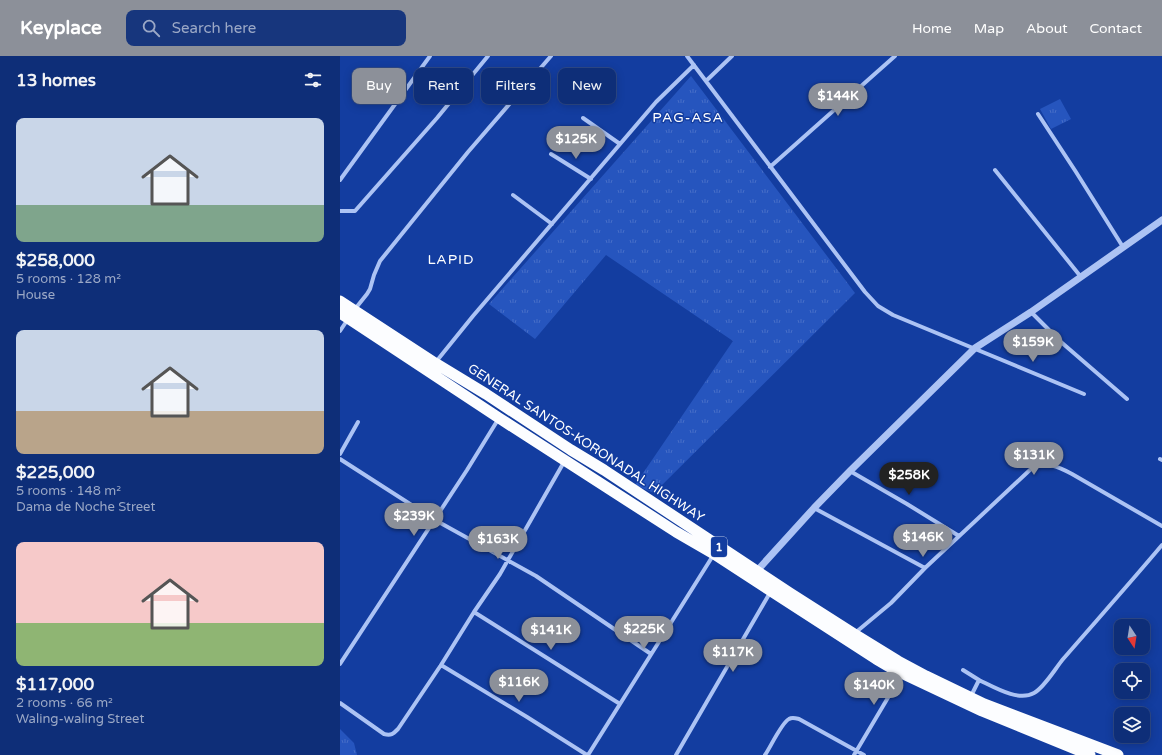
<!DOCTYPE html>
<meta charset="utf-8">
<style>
body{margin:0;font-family:"Varela Round",sans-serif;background:#17367d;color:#f1f3f6;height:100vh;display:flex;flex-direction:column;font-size:15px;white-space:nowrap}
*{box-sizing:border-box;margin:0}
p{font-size:13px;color:#9ba8c6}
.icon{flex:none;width:22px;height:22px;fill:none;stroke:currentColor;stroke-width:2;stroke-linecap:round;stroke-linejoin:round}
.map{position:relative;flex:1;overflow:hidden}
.details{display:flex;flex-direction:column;background:#0e2e78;width:340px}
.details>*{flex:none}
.top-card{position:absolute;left:12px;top:12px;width:380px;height:36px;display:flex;gap:8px}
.needle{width:26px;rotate:168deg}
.controls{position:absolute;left:774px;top:563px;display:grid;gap:8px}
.controls a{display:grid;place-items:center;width:36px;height:36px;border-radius:8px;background:#0e2e78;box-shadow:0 2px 10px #0003,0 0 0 1px #2e4a8a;font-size:20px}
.price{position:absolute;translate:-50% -34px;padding:0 9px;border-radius:14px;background:#8c9099;color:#fff;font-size:13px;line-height:26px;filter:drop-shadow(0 1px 2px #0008)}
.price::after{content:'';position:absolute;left:50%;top:24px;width:12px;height:9px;margin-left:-6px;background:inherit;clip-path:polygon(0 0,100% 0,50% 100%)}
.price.on{background:#222;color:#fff}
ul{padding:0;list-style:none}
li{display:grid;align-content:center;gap:8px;height:212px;padding:0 16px}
li span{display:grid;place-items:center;height:124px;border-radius:8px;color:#555}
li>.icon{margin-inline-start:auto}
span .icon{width:72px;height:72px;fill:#fffc;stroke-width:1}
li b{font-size:17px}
h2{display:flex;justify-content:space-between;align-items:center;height:48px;padding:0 16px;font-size:17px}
.chip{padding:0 14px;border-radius:8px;background:#0e2e78;box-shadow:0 2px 10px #0003,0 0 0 1px #2e4a8a;font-size:14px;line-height:36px}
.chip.on{background:#8c9099;color:#fff}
header{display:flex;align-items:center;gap:24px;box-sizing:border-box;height:56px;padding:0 20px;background:#8c9099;color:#fff}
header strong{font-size:19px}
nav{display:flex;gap:22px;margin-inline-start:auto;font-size:14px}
.search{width:280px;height:36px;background:#17367d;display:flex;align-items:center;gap:10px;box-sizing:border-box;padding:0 14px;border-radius:8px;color:#9ba8c6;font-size:15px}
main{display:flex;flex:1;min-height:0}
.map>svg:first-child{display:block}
.grass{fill:url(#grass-tufts)}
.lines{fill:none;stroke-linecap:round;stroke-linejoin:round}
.minor{stroke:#acc3f4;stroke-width:4}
.tertiary{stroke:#acc3f4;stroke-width:7}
.trunk{stroke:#fcfdff;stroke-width:11}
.labels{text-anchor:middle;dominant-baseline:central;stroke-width:3;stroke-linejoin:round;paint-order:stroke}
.shield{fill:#133da0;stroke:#b8c5e2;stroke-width:1}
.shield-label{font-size:12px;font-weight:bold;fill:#fff}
.street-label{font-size:13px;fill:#fff;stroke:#133da0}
.neighbourhood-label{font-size:14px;letter-spacing:1px;fill:#fff;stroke:#133da0}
</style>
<header>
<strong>Keyplace</strong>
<div class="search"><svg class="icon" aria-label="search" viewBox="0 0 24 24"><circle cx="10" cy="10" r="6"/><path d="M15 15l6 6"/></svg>Search here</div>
<nav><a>Home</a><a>Map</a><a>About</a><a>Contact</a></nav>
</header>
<main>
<section class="details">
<h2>13 homes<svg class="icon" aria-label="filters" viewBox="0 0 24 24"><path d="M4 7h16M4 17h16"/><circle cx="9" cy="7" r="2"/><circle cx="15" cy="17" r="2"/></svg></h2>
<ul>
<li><span style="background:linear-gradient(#c9d6e8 70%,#7fa58c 0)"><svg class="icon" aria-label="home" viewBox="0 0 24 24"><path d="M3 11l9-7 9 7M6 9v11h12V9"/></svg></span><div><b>$258,000</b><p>5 rooms · 128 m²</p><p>House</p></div></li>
<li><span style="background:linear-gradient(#c9d6e8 65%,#b9a48a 0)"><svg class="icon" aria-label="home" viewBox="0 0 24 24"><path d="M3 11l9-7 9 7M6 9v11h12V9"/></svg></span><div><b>$225,000</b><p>5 rooms · 148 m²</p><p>Dama de Noche Street</p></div></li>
<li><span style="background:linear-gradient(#f6c9c9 65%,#8fb573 0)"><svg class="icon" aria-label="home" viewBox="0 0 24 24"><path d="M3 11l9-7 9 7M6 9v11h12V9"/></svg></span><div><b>$117,000</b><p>2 rooms · 66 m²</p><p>Waling-waling Street</p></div></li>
</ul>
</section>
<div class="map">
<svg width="822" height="699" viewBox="0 0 822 699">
<defs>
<pattern id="grass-tufts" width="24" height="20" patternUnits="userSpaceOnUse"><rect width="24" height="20" fill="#2655be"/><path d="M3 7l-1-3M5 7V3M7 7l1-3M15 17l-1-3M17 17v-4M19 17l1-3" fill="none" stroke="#476ec8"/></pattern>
</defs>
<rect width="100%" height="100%" fill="#133da0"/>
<path class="grass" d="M351,20L515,237L314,437L295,429L393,285L266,199L195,283L149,248Z
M720,43L731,63L711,73L700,53Z
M0,673L14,687L17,699H0Z"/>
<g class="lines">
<path class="minor" d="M347,0L525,236L538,250L553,259L744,338
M366,25L392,0
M698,58L736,116L783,191
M243,62L280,88
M211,98L251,123
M430,111L555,0
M655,114L741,221
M0,124L90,0
M173,139L212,168
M0,155H15L97,62L148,0
M15,253L27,238L30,233L34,219L40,205L128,96L211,0
M691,256L721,286L787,343
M0,275L8,263
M95,307L133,260L316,46L354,9
M0,398L18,366
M0,403L95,464L196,520L311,598
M820,403L822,404
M510,415L567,448L619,480
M474,452L585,512L551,547L515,577
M585,512L692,412C707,405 719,411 732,418L822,470
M134,556L280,648
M0,608L127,414L159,362
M101,609L187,661L247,699
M623,614L639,624
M631,640L639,624C654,631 678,646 694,637C705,631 716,611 724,602C757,564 790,527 822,489
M0,647L44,678C51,680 53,678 58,673L101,609L134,556L160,518L224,406
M248,699L374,498
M336,699L431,535
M425,699C430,692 442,666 449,663C452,661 455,662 459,663L524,699
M514,699L562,618"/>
<path class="tertiary" d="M415,517L474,452L510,415L635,292L691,256L822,164"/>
<path class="trunk" d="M0,245L95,307L146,338L231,394L264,414L450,537L514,578L558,605L586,620L644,648L778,699
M0,257L159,362L336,476L374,498L536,603L553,613L642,655L750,699"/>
</g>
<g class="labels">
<rect class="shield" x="371" y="481" width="16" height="20" rx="3"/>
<g class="shield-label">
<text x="379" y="491">1</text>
</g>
<g class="street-label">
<text transform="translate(246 387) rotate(33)">GENERAL SANTOS-KORONADAL HIGHWAY</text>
</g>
<g class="neighbourhood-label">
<text x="348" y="61">PAG-ASA</text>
<text x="111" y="203">LAPID</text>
</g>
</g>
</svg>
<div class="controls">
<a><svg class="needle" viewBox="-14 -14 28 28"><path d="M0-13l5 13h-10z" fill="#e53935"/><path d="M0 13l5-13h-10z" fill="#9ba8c6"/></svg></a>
<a><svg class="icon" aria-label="locate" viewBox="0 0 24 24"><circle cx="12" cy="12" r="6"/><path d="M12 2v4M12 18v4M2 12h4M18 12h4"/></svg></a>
<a><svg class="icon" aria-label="layers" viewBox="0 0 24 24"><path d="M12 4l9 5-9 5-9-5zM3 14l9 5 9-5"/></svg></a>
</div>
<b class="price" style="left:498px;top:61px">$144K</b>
<b class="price" style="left:236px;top:104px">$125K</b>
<b class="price" style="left:693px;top:307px">$159K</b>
<b class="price" style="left:694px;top:420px">$131K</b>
<b class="price on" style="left:569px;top:440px">$258K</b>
<b class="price" style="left:74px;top:481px">$239K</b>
<b class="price" style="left:583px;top:502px">$146K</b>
<b class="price" style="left:158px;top:504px">$163K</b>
<b class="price" style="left:304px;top:594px">$225K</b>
<b class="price" style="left:211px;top:595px">$141K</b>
<b class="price" style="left:393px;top:617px">$117K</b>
<b class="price" style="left:179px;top:647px">$116K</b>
<b class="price" style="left:534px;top:650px">$140K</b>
<div class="top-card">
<a class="chip on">Buy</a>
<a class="chip">Rent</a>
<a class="chip">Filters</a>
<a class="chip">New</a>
</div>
</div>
</main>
